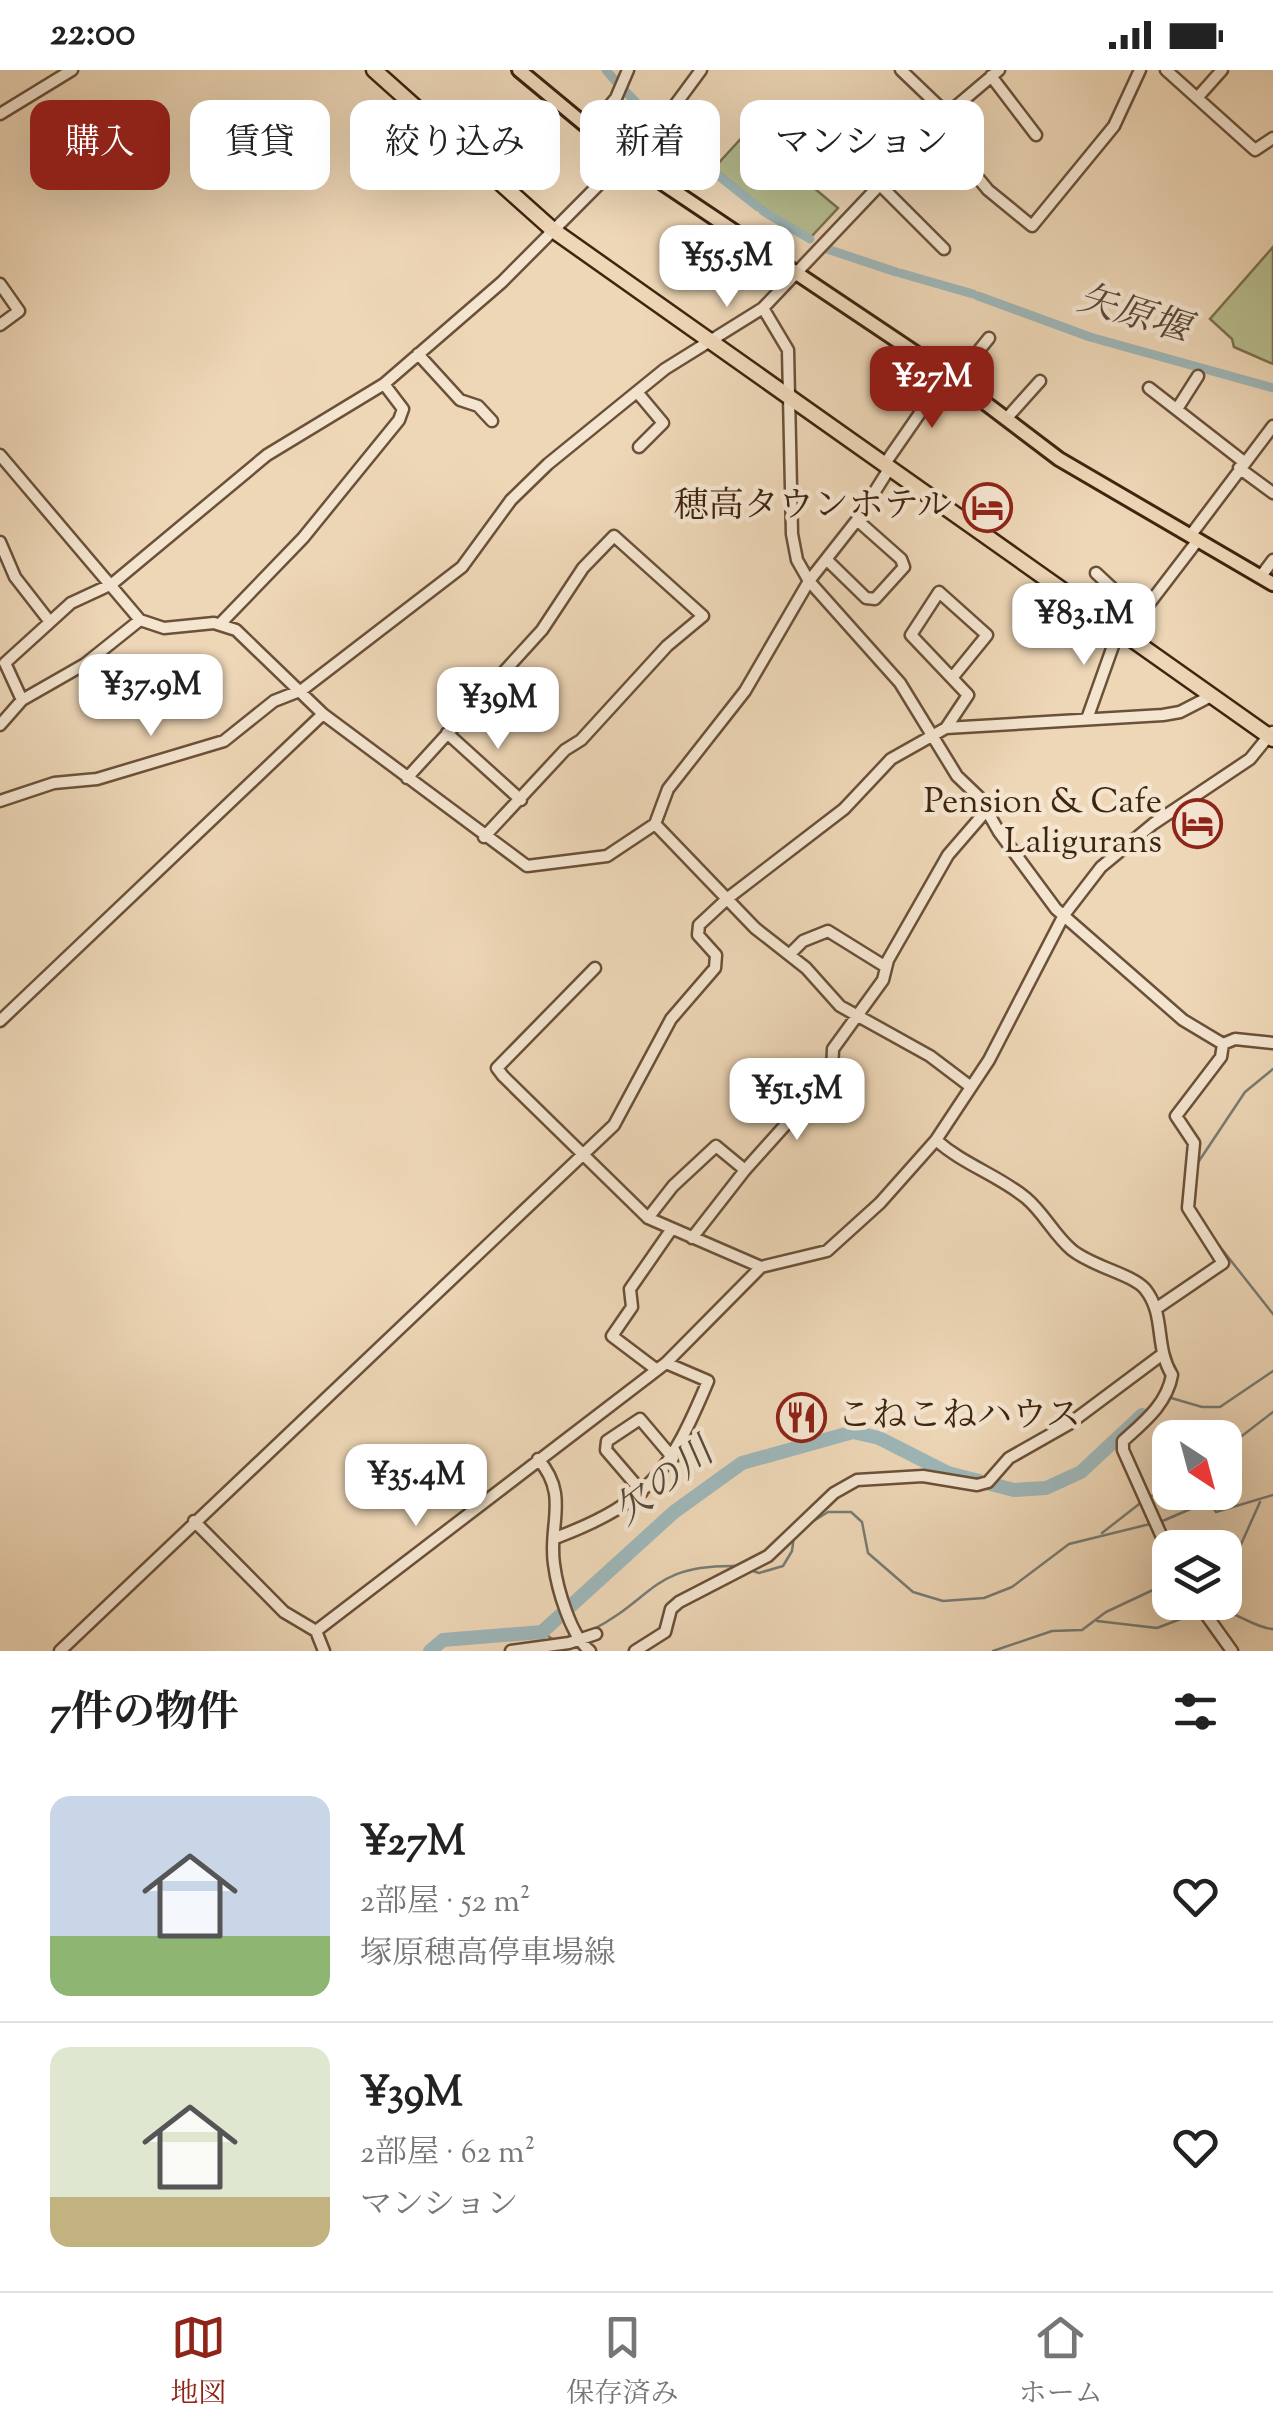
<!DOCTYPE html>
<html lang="ja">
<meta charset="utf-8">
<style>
body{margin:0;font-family:"Sorts Mill Goudy","Noto Serif JP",serif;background:#f6f6f6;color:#222;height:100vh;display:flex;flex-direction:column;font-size:38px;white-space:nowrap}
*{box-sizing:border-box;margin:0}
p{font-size:32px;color:#767676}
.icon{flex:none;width:55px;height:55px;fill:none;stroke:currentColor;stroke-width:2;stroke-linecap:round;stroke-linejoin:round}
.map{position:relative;height:1581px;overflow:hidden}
.sheet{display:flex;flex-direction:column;background:#fff;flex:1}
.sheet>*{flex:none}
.top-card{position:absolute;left:30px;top:30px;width:1215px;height:90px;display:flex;gap:20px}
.needle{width:65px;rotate:144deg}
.fabs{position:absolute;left:1152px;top:1350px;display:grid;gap:20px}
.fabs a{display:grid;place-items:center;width:90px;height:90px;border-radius:20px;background:#fff;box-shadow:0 10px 40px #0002;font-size:50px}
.price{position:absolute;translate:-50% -85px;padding:0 22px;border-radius:20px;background:#fff;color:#222;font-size:32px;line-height:65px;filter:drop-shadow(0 2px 5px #0008)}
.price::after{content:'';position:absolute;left:50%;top:60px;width:30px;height:22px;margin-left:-15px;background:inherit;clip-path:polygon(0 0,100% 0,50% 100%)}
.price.current{background:#8f2418;color:#fff}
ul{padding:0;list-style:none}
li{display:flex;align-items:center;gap:30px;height:250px;padding:0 50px}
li+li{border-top:2px solid #e0e0e0}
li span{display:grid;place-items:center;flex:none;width:280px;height:200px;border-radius:20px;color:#555}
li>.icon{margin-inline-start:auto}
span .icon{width:120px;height:120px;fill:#fffc;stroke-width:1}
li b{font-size:42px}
h2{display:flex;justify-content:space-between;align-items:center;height:120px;padding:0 50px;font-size:42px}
.pill{padding:0 35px;border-radius:20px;background:#fff;box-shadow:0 10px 40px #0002;font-size:35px;line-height:90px}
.pill.current{background:#8f2418;color:#fff}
.status{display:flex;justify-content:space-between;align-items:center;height:70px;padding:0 50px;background:#fff;direction:ltr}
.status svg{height:28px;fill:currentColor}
.tabs{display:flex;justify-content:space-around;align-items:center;height:140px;border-top:2px solid #e0e0e0;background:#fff;font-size:28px;color:#767676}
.tabs a{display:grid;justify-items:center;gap:5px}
.tabs .current{color:#8f2418}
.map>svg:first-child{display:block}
.green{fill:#b7be8f;stroke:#7b714f;stroke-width:2.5}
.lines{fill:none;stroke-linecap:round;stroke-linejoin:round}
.stream{stroke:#787c75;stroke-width:2.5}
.canal{stroke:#9eb7b9;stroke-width:9}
.river{stroke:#9eb7b9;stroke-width:14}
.minor-casing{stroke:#6b5139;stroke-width:15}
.major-casing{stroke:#3f240f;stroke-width:18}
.highway-casing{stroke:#3f240f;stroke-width:19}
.minor{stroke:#f4e5d0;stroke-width:10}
.major{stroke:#eed7b7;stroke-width:12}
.highway{stroke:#eed7b7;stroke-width:14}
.labels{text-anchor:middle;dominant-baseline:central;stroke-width:9;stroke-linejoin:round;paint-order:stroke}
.poi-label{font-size:35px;fill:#3f240f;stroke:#f4e5d0;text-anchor:end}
.water-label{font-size:38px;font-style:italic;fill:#57493a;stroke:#f4e5d0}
</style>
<div class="status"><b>22:00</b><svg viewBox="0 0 49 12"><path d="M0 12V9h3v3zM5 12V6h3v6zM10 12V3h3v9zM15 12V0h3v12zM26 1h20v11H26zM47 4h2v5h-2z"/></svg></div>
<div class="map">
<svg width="1273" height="1581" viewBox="0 0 1273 1581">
<rect width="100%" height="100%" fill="#eed7b7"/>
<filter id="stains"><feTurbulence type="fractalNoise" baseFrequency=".002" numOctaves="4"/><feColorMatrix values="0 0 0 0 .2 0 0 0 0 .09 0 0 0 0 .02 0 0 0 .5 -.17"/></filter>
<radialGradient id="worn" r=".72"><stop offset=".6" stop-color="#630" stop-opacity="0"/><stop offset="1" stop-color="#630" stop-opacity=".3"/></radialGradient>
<path class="green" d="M747,62L838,138L811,167L768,142L714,98Z
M1273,177V294L1234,277L1232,269L1210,249Z"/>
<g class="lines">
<path class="stream" d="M0,590L11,581
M1197,1094L1245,1022L1273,999
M1217,1173L1273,1244
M1168,1327L1202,1337H1220L1273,1301
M1142,1345L1160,1327
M1225,1379L1273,1342
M1150,1427L1170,1414
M1158,1453L1209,1431L1216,1442L1273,1425
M807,1455L828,1442H851L862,1452L868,1483L913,1522L943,1531L984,1528L1012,1517L1069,1474L1150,1454
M1102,1463L1143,1431
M1225,1491L1238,1481L1260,1432
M750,1500L759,1503L783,1496L792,1481L794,1466
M1206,1538C1227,1534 1251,1558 1273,1559
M1097,1551L1157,1558L1199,1542
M590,1561C656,1528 650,1494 738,1496
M542,1562L554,1570
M993,1581L1052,1561L1082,1560L1106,1542L1170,1512"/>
<path class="canal" d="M606,0L618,14
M623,19L655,52
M660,57L707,96
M710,99L758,137
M763,141L810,169
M827,179L896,202
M900,203L973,224
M978,226L1090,267L1273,318"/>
<path class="river" d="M430,1581L443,1570L542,1562L674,1442L742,1393L853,1362L879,1368L948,1403L1014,1420L1046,1418L1081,1402L1142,1345"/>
<defs>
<path id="minor" d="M901,0L947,44
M1166,0L1255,80L1273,68
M991,6L1036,65
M1197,28L1222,0
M0,44L72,0
M935,56L988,120L1032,156L1114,56L1140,0
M591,58L616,28L628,0
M879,114L944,179
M0,214L19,241L0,255
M763,238L788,280L792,464L797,490L809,511L900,613L957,706L979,727L999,762L1056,839L1183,950L1223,974
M418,284L460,330L478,336L492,351
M955,310L989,268
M1149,318L1244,392
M637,322L663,353L639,377
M1177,339L1198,306
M1006,349L1040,311
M0,385L140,550L164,558L214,553L236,560L323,644L527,796L607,786L655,754L668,719L745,621L809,511L857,450L889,399
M884,395L947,304
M1239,398L1273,423
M1190,466L1273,356
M0,472L15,507L50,552
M827,490L866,528L875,529L904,497L901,489L857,450
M1261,506L1273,490
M1091,540L1112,518L1096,503
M220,554L303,468L399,350L403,339L384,314
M1126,564L1198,470
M22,630L5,593L71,533L112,514L267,385L384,314L502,212L667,46L701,0
M1087,649L1119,559
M0,655L22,630L85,594L140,550
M946,658L968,625L911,565L939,522L987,565L952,608
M447,663L521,730
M407,708L542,560L583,498L614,466L703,546L667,576L581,670L565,680L484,767
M0,731L54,713L97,709L224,671L274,631L302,620L462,497L511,430L548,394L665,299L763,238L947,44L999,0
M655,754L755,858L806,898L840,936L930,986L971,1017
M790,884L803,871L828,861L886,897
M595,898L497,998L503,1006L648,1148L761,1197L827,1181L880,1133L936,1070L989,990L1064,845L1101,797L1153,754L1250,689L1272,662
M0,951L323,644
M1223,974L1235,969L1273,973
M936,1070C964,1095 998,1105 1026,1128C1044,1143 1054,1165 1072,1180C1093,1197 1132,1204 1145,1219C1166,1245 1154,1276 1172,1305C1167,1334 1144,1352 1123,1371V1380L1170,1485
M648,1148L673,1116L716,1076L745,1100
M692,1168L745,1100L832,1003L833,979L883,910L888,890L948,785L986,741
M1157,1238L1223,1193L1188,1138L1194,1073L1176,1046L1221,987L1223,974
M657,1300L612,1266L632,1237L630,1219L671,1160
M538,1389C570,1425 548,1455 554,1494C557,1518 571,1567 590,1581
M642,1422L606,1380L607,1371L640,1349L673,1388
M194,1451L284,1542L316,1561L324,1581
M558,1467C650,1432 671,1399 708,1311L666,1293
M1197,1532L1232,1581
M316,1561L666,1293L761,1197
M60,1581L614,1055L671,949L715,898L716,885L698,865L699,855L728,828L844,739L891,689L946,658L1163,645L1180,642L1213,625
M511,1581L569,1573L596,1564
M635,1581L665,1562L671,1539L679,1532L768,1486L834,1423L857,1410L923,1406L977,1415L988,1412L1009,1388L1069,1354L1160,1286"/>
<path id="major" d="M519,0L625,88L947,304L1059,389L1273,514"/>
<path id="highway" d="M374,0L553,160L1273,669"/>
</defs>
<use href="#minor" class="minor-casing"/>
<use href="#major" class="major-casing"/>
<use href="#highway" class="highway-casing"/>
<use href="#minor" class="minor"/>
<use href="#major" class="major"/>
<use href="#highway" class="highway"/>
</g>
<defs>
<symbol id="hotel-ring" viewBox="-11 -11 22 22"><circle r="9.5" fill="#f4e5d0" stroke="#8f2418" stroke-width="1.5"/><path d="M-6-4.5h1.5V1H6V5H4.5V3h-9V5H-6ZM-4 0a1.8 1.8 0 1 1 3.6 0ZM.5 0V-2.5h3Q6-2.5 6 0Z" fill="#8f2418"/></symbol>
<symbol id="restaurant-ring" viewBox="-11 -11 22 22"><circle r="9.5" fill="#f4e5d0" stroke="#8f2418" stroke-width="1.5"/><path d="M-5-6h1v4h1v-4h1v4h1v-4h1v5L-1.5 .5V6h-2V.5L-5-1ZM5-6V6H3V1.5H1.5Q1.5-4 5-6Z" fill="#8f2418"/></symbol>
</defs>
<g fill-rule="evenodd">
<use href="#hotel-ring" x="960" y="410" width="55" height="55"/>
<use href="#hotel-ring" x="1170" y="726" width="55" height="55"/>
<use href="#restaurant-ring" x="774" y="1320" width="55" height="55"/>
</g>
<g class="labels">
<g class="poi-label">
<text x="952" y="437">穂高タウンホテル</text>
<text x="1162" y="733">Pension &amp; Cafe<tspan x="1162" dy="40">Laligurans</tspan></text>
<text x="837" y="1347" text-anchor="start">こねこねハウス</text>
</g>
<g class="water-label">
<text transform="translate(1133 246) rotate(17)">矢原堰</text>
<text transform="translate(665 1414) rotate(-38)">欠の川</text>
</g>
</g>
<rect width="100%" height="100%" filter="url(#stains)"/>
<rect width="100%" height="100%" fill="url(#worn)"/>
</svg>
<div class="fabs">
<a><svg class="needle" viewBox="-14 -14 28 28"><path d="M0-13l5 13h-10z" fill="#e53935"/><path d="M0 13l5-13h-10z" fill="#767676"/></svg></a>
<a><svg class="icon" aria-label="layers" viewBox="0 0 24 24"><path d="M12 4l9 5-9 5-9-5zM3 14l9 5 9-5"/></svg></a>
</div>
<b class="price" style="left:727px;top:240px">¥55.5M</b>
<b class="price current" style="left:932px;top:361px">¥27M</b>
<b class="price" style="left:1084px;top:598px">¥83.1M</b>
<b class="price" style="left:151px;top:669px">¥37.9M</b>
<b class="price" style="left:498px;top:682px">¥39M</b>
<b class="price" style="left:797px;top:1073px">¥51.5M</b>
<b class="price" style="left:416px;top:1459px">¥35.4M</b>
<div class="top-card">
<a class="pill current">購入</a>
<a class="pill">賃貸</a>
<a class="pill">絞り込み</a>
<a class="pill">新着</a>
<a class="pill">マンション</a>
</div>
</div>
<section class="sheet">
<h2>7件の物件<svg class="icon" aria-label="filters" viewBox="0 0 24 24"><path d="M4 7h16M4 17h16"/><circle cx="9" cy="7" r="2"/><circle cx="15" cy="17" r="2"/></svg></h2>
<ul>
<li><span style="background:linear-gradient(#c9d6e8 70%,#8fb573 0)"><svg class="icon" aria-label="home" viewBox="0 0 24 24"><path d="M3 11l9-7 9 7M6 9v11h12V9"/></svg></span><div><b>¥27M</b><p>2部屋 · 52 m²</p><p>塚原穂高停車場線</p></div><svg class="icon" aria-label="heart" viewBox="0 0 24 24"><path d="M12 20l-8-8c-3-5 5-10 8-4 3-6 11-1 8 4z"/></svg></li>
<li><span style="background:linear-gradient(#dfe7d0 75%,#c2b280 0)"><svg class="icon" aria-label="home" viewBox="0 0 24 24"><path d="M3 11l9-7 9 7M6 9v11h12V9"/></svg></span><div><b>¥39M</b><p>2部屋 · 62 m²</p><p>マンション</p></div><svg class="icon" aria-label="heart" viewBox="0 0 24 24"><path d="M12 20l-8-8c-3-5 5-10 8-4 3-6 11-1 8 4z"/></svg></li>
</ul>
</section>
<nav class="tabs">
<a class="current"><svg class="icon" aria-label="map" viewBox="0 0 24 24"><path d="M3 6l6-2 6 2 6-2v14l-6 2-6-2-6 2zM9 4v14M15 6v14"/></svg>地図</a>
<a><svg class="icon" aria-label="saved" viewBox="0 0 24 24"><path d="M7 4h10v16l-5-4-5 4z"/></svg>保存済み</a>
<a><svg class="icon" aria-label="home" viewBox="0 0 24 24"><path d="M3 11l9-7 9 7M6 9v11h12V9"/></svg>ホーム</a>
</nav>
